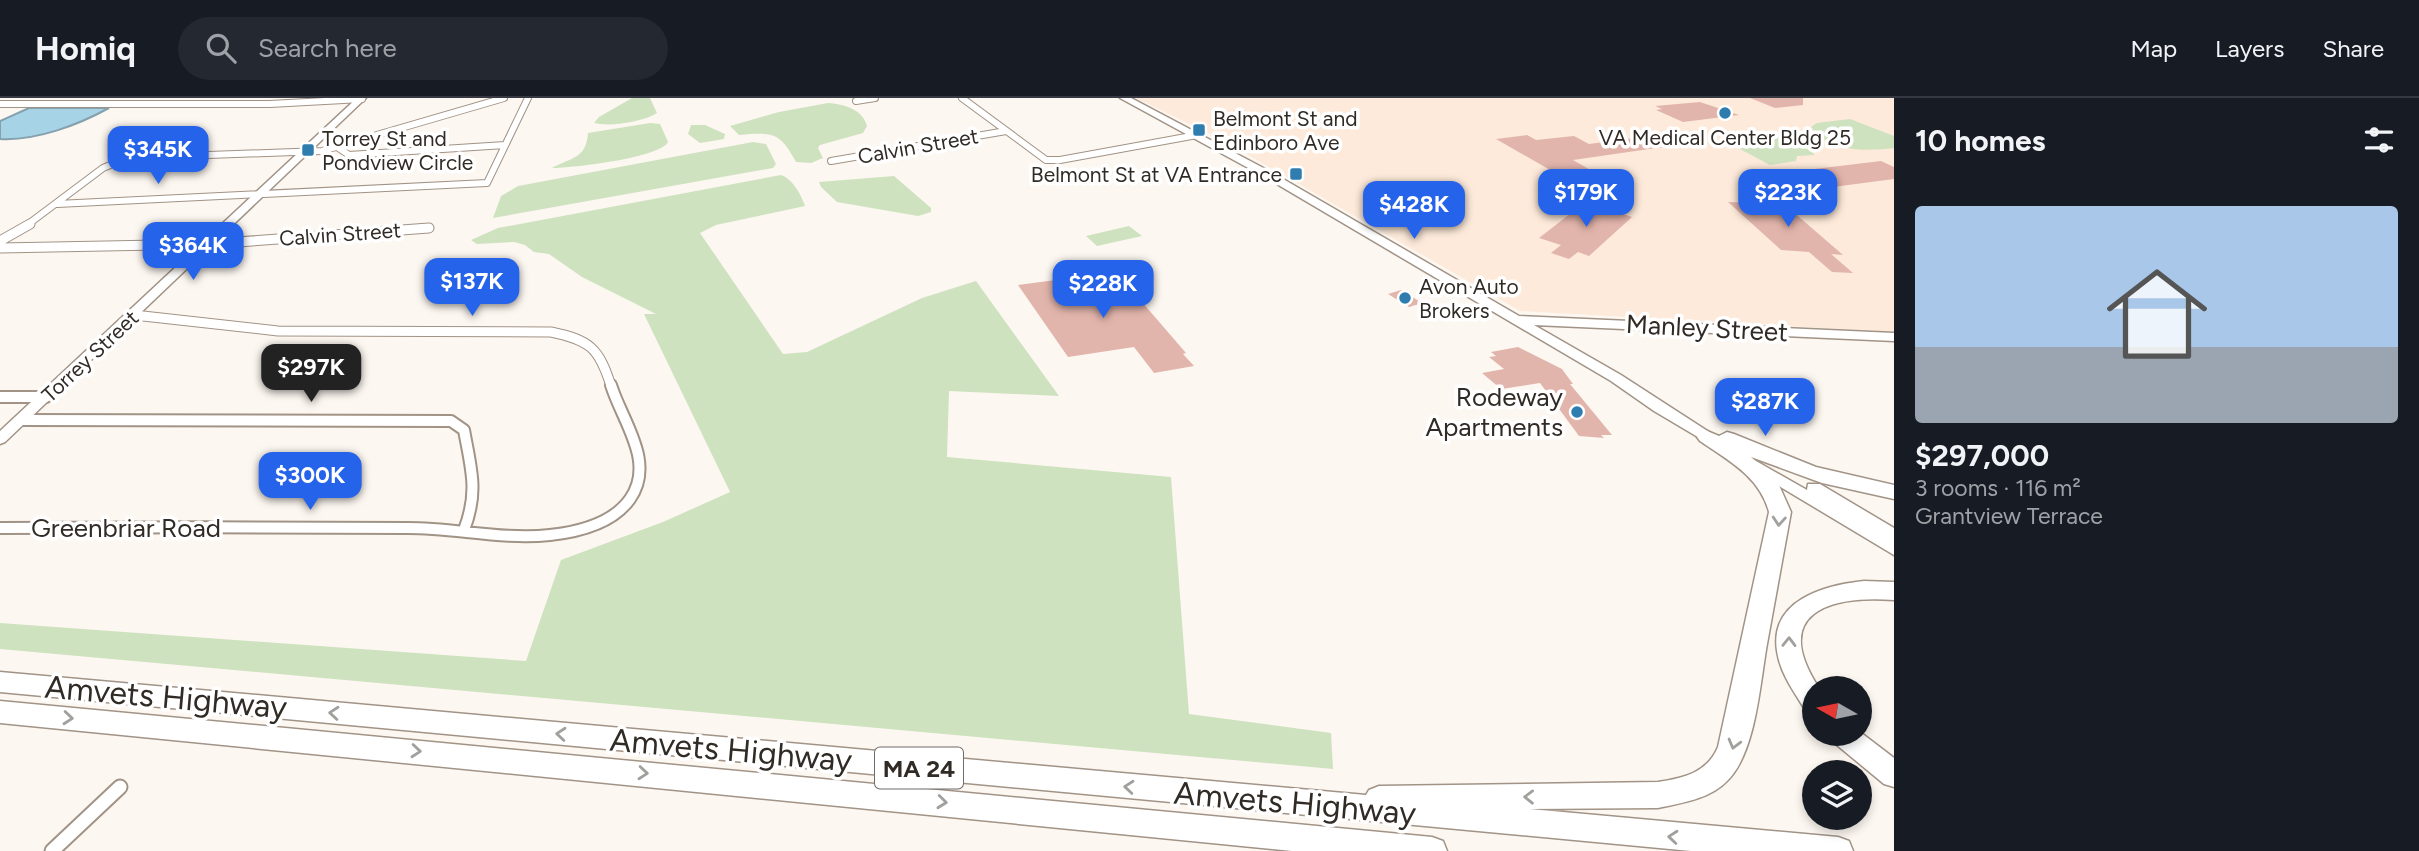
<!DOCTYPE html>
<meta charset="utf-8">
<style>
body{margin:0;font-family:Figtree,sans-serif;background:#242831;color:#f1f3f6;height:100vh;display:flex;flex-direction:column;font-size:26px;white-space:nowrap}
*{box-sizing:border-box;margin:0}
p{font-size:23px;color:#9ea1a6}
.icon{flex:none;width:38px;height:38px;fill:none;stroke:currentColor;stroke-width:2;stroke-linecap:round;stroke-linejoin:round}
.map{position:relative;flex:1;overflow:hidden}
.details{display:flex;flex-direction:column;background:#171b24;width:525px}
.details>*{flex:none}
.needle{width:46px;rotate:279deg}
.buttons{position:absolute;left:1802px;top:578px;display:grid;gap:14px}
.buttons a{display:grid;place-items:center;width:70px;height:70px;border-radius:50%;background:#171b24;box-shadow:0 4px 10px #0003;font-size:35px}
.price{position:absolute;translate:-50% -60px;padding:0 16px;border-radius:14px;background:#2563eb;color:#fff;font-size:23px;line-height:46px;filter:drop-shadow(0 2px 4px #0008)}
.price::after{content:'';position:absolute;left:50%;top:42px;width:21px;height:16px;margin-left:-10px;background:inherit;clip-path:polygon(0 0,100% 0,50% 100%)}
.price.on{background:#222;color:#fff}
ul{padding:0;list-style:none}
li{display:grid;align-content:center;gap:14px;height:371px;padding:0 21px}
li+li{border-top:2px solid #363941}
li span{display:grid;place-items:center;height:217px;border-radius:7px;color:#555}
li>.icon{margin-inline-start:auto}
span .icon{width:126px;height:126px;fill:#fffc;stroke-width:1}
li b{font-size:30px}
h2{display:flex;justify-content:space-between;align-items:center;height:84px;padding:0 21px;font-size:30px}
header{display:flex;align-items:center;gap:42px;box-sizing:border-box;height:98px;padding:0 35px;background:#171b24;border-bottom:2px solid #363941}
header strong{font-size:33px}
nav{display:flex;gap:38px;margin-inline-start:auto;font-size:24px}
.search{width:490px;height:63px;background:#242831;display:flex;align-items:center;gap:18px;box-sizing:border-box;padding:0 24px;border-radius:38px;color:#9ea1a6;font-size:26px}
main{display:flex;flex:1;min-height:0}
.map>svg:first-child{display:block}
.medical{fill:#fdeada}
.green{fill:#cee2bf}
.water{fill:#a7d3e7;stroke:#84a1ad;stroke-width:2}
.building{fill:#e2b5ac}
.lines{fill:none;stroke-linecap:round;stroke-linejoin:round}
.minor-far3-casing{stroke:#a19386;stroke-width:8}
.minor-far2-casing{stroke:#a19386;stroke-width:11}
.minor-far1-casing{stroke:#a19386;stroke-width:14}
.minor-casing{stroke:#a19386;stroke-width:17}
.secondary-casing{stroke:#a19386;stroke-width:3}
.motorway-casing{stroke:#a19386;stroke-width:3}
.minor-far3{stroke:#fff;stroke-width:6}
.minor-far2{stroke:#fff;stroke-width:9}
.minor-far1{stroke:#fff;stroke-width:10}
.minor{stroke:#fff;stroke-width:13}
.secondary{fill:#fff;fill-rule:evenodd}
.motorway{fill:#fff;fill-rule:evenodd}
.oneway{stroke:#a2a09d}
.poi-dot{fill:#2f7caf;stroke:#fff;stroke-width:2.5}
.labels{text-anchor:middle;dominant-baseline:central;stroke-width:7;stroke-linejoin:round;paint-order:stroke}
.far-poi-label{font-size:21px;fill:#312b26;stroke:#fff;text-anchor:start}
.far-street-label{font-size:21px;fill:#312b26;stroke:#fff}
.shield{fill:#fff;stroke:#6f6b67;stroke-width:2}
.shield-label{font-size:24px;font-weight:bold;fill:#312b26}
.street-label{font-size:26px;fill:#312b26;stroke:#fff}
.poi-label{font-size:26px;fill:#312b26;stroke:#fff;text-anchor:end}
.near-street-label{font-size:32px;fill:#312b26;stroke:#fff}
</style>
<header>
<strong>Homiq</strong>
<div class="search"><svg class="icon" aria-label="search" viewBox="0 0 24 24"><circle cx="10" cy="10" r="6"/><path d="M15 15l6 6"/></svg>Search here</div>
<nav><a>Map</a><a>Layers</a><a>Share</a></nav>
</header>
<main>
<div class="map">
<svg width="1894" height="753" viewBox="0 0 1894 753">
<rect width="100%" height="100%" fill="#fdf7f1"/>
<path class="medical" d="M1136,0H1894V234L1520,213L1222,42Z"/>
<path class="green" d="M632,0H650L657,15C643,24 610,29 594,25L599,19Z
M828,5C843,6 863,11 867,28L863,35L820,47L818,50L823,60L811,65L796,64C779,32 772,35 739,37L730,28L779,14Z
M1850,21L1894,38V50C1866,53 1830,55 1811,29L1817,25Z
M650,25L660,26L668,44C660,60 572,70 552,70C572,59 586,61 588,35Z
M691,27H705L725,36L724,41L700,45L688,36Z
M1744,36C1767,36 1798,40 1815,57L1797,58L1796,63L1770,67L1721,41Z
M753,44L766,46L776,66L773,70L493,120L501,98L518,88Z
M781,77C793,81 801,97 805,108L716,127L700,135L783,256L807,254L922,200L976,183L1059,298L949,293L947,359L1171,379L1189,616L1331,635L1333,671L0,551V525L526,563L561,462L663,424L730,394L644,216H656L582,179L549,156L534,154L525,147L514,144L477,146L471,142L498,130Z
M894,78L931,110V114L918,118L837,104L821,89L819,84Z
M1129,128L1142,138L1097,148L1086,138Z"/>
<path class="water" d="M29,10H109C78,27 36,43 0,41V23Z"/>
<path class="building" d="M1750,0H1803V7L1775,10Z
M1700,4L1739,17L1683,24L1656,12L1662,11L1655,8Z
M1527,37L1536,42L1574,38L1589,46L1650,38L1670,48L1573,62L1592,73L1559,77L1496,41Z
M1881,63L1894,69V81L1833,89L1798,73Z
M1740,89L1757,90L1775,106H1784L1843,157L1831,156L1853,175L1832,174L1809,154L1781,152L1728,104L1757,105Z
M1584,105L1604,111L1612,105L1630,110L1623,116L1632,119L1589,158L1578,154L1569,161L1551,155L1561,147L1539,140Z
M1116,174L1186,255L1183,256L1194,268L1154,275L1134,249L1068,259L1018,187Z
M1401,192L1422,205L1409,209L1388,196Z
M1518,249L1562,271L1573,286H1570L1612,337H1601L1604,340L1579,338L1540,285L1501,291L1482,275L1504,271L1489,259L1496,258L1491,254Z"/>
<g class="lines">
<defs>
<path id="minor-far3" d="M962,0L1046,62H1060L1197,37
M856,3L875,0
M0,6H270L362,1
M337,49L349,57L505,47
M831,63L1006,33
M57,106L487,85L528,0
M27,127L103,70L127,60L322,53L504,0"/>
<path id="minor-far2" d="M0,143L30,126
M0,150L210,146L429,130
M134,217L278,233L551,234C590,242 599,250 611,288"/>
<path id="minor-far1" d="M0,299H46
M21,322L451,323L464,332C471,371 479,393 464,432
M0,430C136,429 272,429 408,430C455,430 503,442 550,437C578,434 613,425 630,401C656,364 622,323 611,287"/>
<path id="minor" d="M52,753L120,689"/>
<path id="secondary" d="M357,0H366L5,344L0,346V333Z
M1120,0H1131L1271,74L1519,218L1894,235V243L1534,227L1621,277L1726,345L1723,348H1713L1654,313L1611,283L1263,78Z
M1749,359L1807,392L1808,386H1820L1894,430V457L1744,367L1741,364L1744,361Z"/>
<path id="motorway" d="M1707,333L1719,338L1727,334L1734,336L1816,369L1894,387V401L1822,385L1751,359L1778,385L1791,414C1783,458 1775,502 1767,546C1760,585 1756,655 1727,683C1710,701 1681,705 1658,710L1530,711L1838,739L1849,743L1853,753H1691L0,594V574L1366,697L1369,692L1379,688L1658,684C1684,680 1707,675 1718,649L1769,414C1760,379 1728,362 1700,343L1697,339L1700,335Z
M1864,483L1894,484V502C1829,497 1770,515 1819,590H1815V616L1806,613C1794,594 1780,575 1777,553C1769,502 1825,487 1864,483Z
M0,603L1432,739L1443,743L1447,753H1292L0,625Z
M1860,634L1894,660V689L1884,686L1832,643L1828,635Z"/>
</defs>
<use href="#minor-far3" class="minor-far3-casing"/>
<use href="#minor-far2" class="minor-far2-casing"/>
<use href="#minor-far1" class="minor-far1-casing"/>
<use href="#minor" class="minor-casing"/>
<use href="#secondary" class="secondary-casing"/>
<use href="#motorway" class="motorway-casing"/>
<use href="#minor-far3" class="minor-far3"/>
<use href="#minor-far2" class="minor-far2"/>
<use href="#minor-far1" class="minor-far1"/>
<use href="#minor" class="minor"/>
<use href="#secondary" class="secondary"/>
<use href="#motorway" class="motorway"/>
</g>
<defs><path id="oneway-chevron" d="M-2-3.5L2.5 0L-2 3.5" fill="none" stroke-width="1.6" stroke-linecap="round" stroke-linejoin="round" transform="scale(1.75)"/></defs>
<g class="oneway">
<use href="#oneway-chevron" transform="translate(1779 423) rotate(94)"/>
<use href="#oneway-chevron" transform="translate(1789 544) rotate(-89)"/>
<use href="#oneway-chevron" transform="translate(334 615) rotate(-175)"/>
<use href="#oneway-chevron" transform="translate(68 620) rotate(5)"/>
<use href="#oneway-chevron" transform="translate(561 636) rotate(-175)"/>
<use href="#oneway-chevron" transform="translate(1734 646) rotate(105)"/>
<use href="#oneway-chevron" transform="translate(416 653) rotate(5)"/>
<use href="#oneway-chevron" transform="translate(643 675) rotate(5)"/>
<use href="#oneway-chevron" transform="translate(1129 689) rotate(-175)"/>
<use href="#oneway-chevron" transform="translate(1529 699) rotate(-179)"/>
<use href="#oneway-chevron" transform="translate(942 704) rotate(6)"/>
<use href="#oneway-chevron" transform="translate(1673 739) rotate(-175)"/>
</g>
<g class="poi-dot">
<circle cx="1725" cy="15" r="7"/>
<rect x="1192" y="25" width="14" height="14" rx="3.5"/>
<rect x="301" y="45" width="14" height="14" rx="3.5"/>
<rect x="1289" y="69" width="14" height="14" rx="3.5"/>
<circle cx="1405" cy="200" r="7"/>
<circle cx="1577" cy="314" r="7"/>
</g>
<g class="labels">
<g class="far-poi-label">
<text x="1213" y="20">Belmont St and<tspan x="1213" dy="24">Edinboro Ave</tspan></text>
<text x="1725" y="39" text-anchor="middle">VA Medical Center Bldg 25</text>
<text x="322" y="40">Torrey St and<tspan x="322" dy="24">Pondview Circle</tspan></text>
<text x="1282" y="76" text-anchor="end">Belmont St at VA Entrance</text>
<text x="1419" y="188">Avon Auto<tspan x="1419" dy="24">Brokers</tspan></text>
</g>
<g class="far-street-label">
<text transform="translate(918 48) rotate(-10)">Calvin Street</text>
<text transform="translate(340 136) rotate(-4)">Calvin Street</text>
<text transform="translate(90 258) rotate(-43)">Torrey Street</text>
</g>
<rect class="shield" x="875" y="649.5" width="88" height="41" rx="5"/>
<g class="shield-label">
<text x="919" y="670">MA 24</text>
</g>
<g class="street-label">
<text transform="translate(1707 230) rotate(3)">Manley Street</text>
<text x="126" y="430">Greenbriar Road</text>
</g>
<g class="poi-label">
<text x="1563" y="299">Rodeway<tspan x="1563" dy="30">Apartments</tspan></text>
</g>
<g class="near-street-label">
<text transform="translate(166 599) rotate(5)">Amvets Highway</text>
<text transform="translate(731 652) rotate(5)">Amvets Highway</text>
<text transform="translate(1295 705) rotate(5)">Amvets Highway</text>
</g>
</g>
</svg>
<div class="buttons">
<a><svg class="needle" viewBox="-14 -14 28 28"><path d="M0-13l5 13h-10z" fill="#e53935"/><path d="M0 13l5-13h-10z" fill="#9ea1a6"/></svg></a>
<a><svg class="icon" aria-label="layers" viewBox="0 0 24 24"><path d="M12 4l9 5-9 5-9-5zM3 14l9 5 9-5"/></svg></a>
</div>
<b class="price" style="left:158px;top:88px">$345K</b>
<b class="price" style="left:1586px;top:131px">$179K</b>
<b class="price" style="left:1788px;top:131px">$223K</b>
<b class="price" style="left:1414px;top:143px">$428K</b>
<b class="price" style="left:193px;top:184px">$364K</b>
<b class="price" style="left:472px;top:220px">$137K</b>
<b class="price" style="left:1103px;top:222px">$228K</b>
<b class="price on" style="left:311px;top:306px">$297K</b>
<b class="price" style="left:1765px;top:340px">$287K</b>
<b class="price" style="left:310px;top:414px">$300K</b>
</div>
<section class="details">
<h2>10 homes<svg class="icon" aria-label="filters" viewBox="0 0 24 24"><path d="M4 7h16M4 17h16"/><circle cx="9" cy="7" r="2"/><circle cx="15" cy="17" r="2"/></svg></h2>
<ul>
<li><span style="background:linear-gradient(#a9c7e8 65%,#9aa5b1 0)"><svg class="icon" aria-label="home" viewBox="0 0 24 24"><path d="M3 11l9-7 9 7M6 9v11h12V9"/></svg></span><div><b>$297,000</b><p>3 rooms · 116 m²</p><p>Grantview Terrace</p></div></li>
</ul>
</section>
</main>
